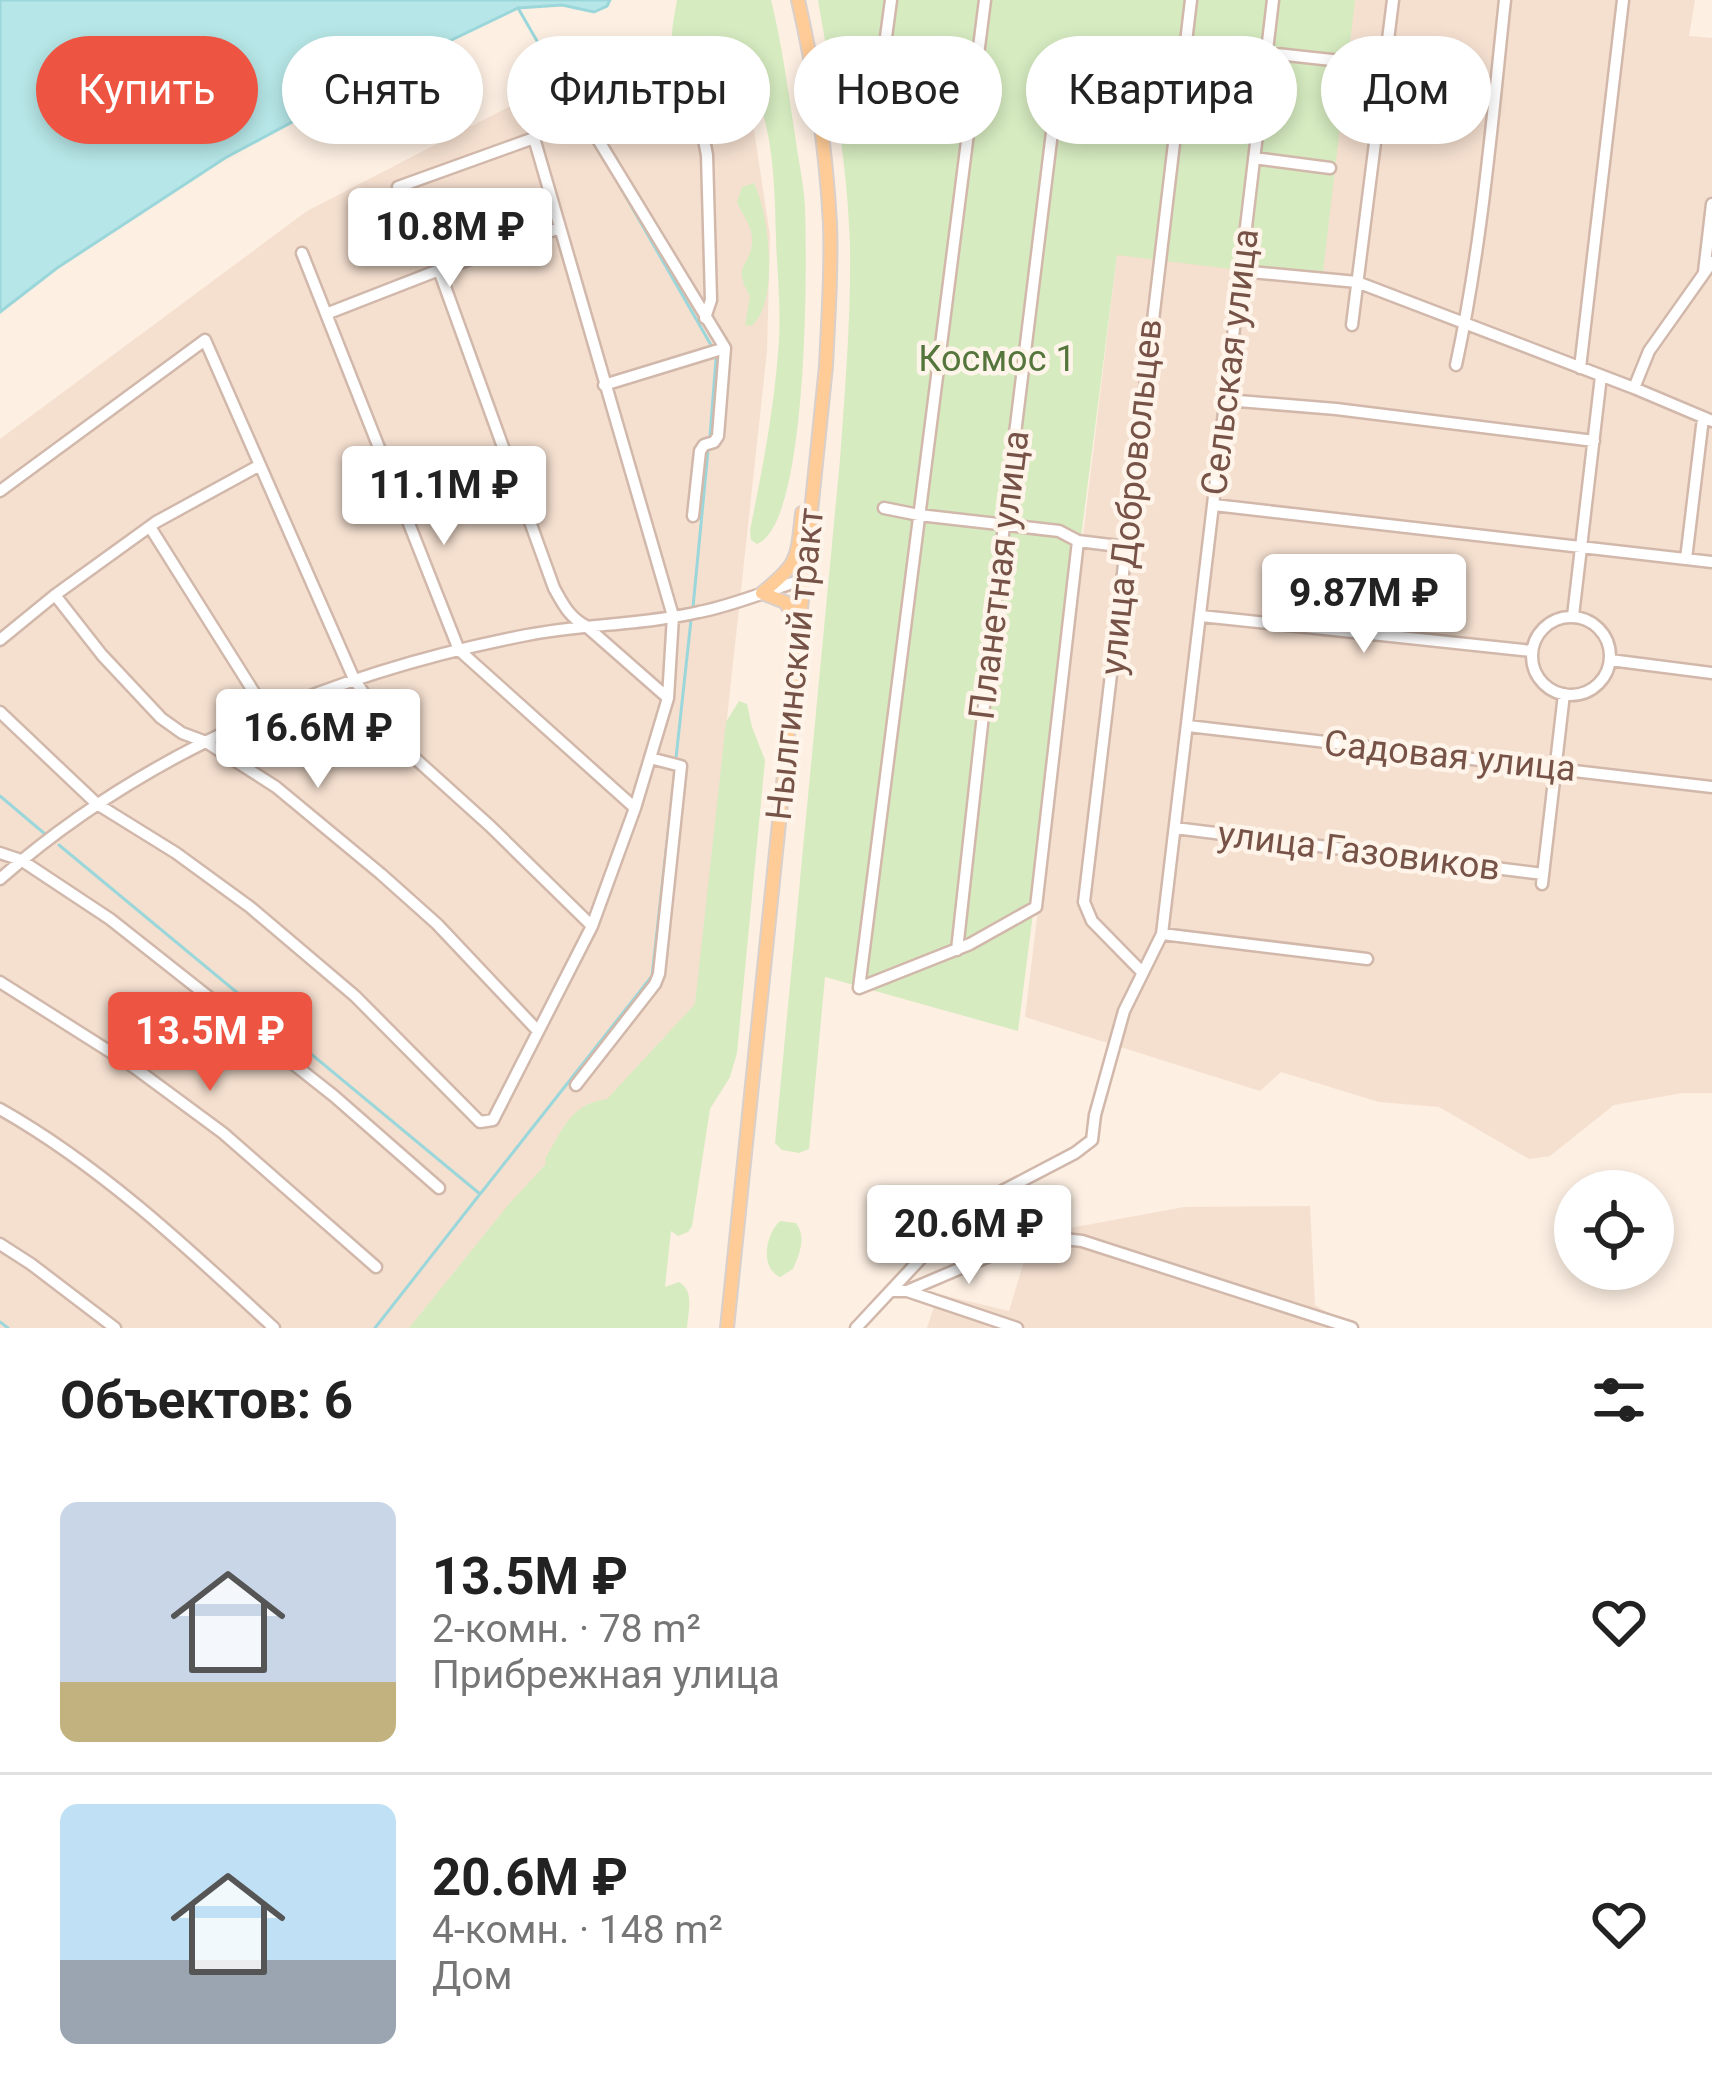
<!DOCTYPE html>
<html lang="ru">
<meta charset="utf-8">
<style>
body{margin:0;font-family:Roboto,sans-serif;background:#f6f6f6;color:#222;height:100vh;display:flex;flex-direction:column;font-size:45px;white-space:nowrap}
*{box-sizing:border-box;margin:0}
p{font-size:39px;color:#767676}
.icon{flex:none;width:66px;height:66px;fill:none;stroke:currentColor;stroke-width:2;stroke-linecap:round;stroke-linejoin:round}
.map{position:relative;height:1328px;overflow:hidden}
.details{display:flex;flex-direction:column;background:#fff;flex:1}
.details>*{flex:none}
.banner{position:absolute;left:36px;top:36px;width:1641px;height:108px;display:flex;gap:24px}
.buttons{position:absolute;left:1554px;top:1170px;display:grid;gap:24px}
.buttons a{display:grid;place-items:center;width:120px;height:120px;border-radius:50%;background:#fff;box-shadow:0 6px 18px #0003;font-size:60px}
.price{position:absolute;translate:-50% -102px;padding:0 27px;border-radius:12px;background:#fff;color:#222;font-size:39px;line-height:78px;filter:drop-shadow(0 3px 6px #0008)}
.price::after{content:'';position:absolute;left:50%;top:72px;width:36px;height:27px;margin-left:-18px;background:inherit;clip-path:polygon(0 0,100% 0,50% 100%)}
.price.active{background:#ed5441;color:#fff}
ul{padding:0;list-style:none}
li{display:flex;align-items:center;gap:36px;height:300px;padding:0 60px}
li+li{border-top:3px solid #e0e0e0}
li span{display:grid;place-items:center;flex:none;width:336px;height:240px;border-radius:18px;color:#555}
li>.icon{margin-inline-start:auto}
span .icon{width:144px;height:144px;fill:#fffc;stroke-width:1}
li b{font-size:51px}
h2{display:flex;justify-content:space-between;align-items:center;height:144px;padding:0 60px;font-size:51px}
.pill{padding:0 42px;border-radius:54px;background:#fff;box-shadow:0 6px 18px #0003;font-size:42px;line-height:108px}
.pill.active{background:#ed5441;color:#fff}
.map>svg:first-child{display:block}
.residential{fill:#f5e0d0}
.green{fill:#d6ebc0}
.water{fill:#b6e6e7;stroke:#9bd7da;stroke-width:3}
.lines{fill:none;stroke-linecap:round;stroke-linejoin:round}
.stream{stroke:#9bd7da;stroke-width:3}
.minor-casing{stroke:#d1b8ab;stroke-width:15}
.major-casing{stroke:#d9cfcb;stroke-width:16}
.minor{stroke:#fff;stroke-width:10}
.major{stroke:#ffcc97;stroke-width:12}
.labels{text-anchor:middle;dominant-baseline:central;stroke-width:9;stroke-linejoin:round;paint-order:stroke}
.park-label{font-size:36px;fill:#54763c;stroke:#fff4e9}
.street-label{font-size:36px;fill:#765247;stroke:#fff4e9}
</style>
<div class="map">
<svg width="1712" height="1328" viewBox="0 0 1712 1328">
<rect width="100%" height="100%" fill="#fdefe2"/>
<path class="residential" d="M1354,0H1695L1689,36L1712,38V1093H1683L1614,1105L1550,1156L1529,1159L1439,1107L1379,1102L1281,1072L1260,1091L1025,1017L1117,254Z
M646,36L742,50L770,236L767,351L701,958L656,1328H0V439L307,211Z
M1310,1206L1315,1305L1354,1328H927L938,1294L1009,1311L1032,1235L1184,1207Z"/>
<path class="green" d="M677,0H771C782,44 788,90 795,135C798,159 804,184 805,208C807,263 809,524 757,544L751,540L750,530C763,467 775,404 779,339C781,306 777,271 776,238C775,196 774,150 762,110C746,56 681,88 673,46C670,31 675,14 677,0Z
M818,0H1355L1322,280L1117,255L1018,1031L825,977L809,1149L799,1153L782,1150L775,1143L840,460C845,389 851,318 850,247C848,164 832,82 818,0Z
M754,183C769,213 780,304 751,326L745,325L750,296C730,262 752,269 752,239C752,225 742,215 737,202L742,187Z
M739,701L747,704L752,727L765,760L737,1053L730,1077L710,1109L692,1226L688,1232L678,1236L671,1231L665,1287L679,1282C695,1291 688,1312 687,1328H409L509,1204L546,1164L545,1159C563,1129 570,1104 607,1099L695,1004L726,722Z
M780,1221L796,1223C807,1237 799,1255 793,1269L780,1277C760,1268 765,1235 780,1221Z"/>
<path class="water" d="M0,0H610L607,6L594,12L562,5L518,8L387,71L225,158L57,268L0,312Z"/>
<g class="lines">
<path class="stream" d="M518,8L574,105
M614,176L711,345
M710,436L716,359
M693,607L708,451
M676,758L691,620
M0,796L45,834
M59,845L480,1194L375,1328
M481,1193L652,976L675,771
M0,1322L8,1328"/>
<defs>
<path id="minor" d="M985,0L859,988L970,944L1036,907L1078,541
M886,37L891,0
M1267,53L1341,61
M691,75L707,155L711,300L705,318
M577,105L725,348L718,436L714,442L704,445L700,451L693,516
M1254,158L1330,168
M302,253L459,650L635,808
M439,270L554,588C563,604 569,617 586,626L668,698
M1240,271L1357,282L1634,388L1712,421
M1704,272L1712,204
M326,314L439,270L560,228
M1352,325L1393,0
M1456,365C1482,245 1492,121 1505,0
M1580,368L1623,0
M604,385L725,348
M1634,388L1649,351L1712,262
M1226,400L1336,409L1594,441
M0,491L205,340L354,679L397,742L490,826L592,926
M1214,505L1712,562
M884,508L919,515L1059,531L1078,541L1127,547
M150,527L267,713
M1686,559L1703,418
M55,595L102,655L161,718L182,733L206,742L276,787L381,874L437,924L538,1031
M1201,616L1532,651
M1573,616L1601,376
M1532 656a39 39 0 1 1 78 0a39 39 0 1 1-78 0Z
M0,640L55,595L156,522L260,465
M1610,660L1712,673
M0,712L97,804L176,853L250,907L355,996L480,1122L493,1120L592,926L635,808L668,698L673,616L534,138L398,187
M1188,726L1712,787
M1175,828L1543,874
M0,853L21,860L110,919L334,1096L439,1188
M0,879C148,749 335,672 527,635C583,624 643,625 699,612C735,605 770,590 804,579
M1542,884L1564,694
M1162,934L1367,959
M957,950L1006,507L1061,59
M1142,972L1092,921L1084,902L1191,0
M0,982L131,1065L223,1133L376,1267
M576,1085L655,984L659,974L681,766L650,758
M0,1109C101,1166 190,1250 274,1328
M0,1244L31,1264L115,1328
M891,1291H907L1027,1240L1055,1238L1082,1241L1352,1328
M907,1291L1017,1328
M856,1328L966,1210L1075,1153L1092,1140L1095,1115L1124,1011L1162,934L1273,0"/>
<path id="major" d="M762,593C799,563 797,559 802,513
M762,593L785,602L799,625
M727,1328L826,366C828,319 832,271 830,224C826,148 815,74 798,0"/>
</defs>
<use href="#minor" class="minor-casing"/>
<use href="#major" class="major-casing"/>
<use href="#minor" class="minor"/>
<use href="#major" class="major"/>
</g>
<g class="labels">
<g class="park-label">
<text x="997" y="359">Космос 1</text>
</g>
<g class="street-label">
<text transform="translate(1230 362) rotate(-83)">Сельская улица</text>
<text transform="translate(1131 497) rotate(-84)">улица Добровольцев</text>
<text transform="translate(999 575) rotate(-83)">Планетная улица</text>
<text transform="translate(795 664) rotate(-84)">Нылгинский тракт</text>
<text transform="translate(1450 756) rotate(6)">Садовая улица</text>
<text transform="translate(1359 851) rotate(7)">улица Газовиков</text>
</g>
</g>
</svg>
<div class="buttons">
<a><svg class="icon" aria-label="locate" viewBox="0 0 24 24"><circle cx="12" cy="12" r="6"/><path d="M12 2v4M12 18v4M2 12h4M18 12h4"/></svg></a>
</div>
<b class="price" style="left:450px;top:290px">10.8M ₽</b>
<b class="price" style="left:444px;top:548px">11.1M ₽</b>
<b class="price" style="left:1364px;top:656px">9.87M ₽</b>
<b class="price" style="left:318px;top:791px">16.6M ₽</b>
<b class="price active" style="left:210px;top:1094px">13.5M ₽</b>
<b class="price" style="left:969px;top:1287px">20.6M ₽</b>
<div class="banner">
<a class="pill active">Купить</a>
<a class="pill">Снять</a>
<a class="pill">Фильтры</a>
<a class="pill">Новое</a>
<a class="pill">Квартира</a>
<a class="pill">Дом</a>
</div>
</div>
<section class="details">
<h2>Объектов: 6<svg class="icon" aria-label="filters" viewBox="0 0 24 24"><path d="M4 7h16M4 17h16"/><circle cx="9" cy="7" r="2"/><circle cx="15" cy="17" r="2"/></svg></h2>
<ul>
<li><span style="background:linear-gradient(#c9d6e8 75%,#c2b280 0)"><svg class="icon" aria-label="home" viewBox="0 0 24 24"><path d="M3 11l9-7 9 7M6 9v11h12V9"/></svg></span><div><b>13.5M ₽</b><p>2-комн. · 78 m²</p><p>Прибрежная улица</p></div><svg class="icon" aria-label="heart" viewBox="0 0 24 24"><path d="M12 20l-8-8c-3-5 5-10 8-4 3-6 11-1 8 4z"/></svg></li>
<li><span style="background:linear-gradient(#bfe0f5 65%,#9aa5b1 0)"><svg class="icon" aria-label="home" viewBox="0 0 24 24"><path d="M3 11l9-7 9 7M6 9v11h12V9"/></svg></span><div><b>20.6M ₽</b><p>4-комн. · 148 m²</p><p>Дом</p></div><svg class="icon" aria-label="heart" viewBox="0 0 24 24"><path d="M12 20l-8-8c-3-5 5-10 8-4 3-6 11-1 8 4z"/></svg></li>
</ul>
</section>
